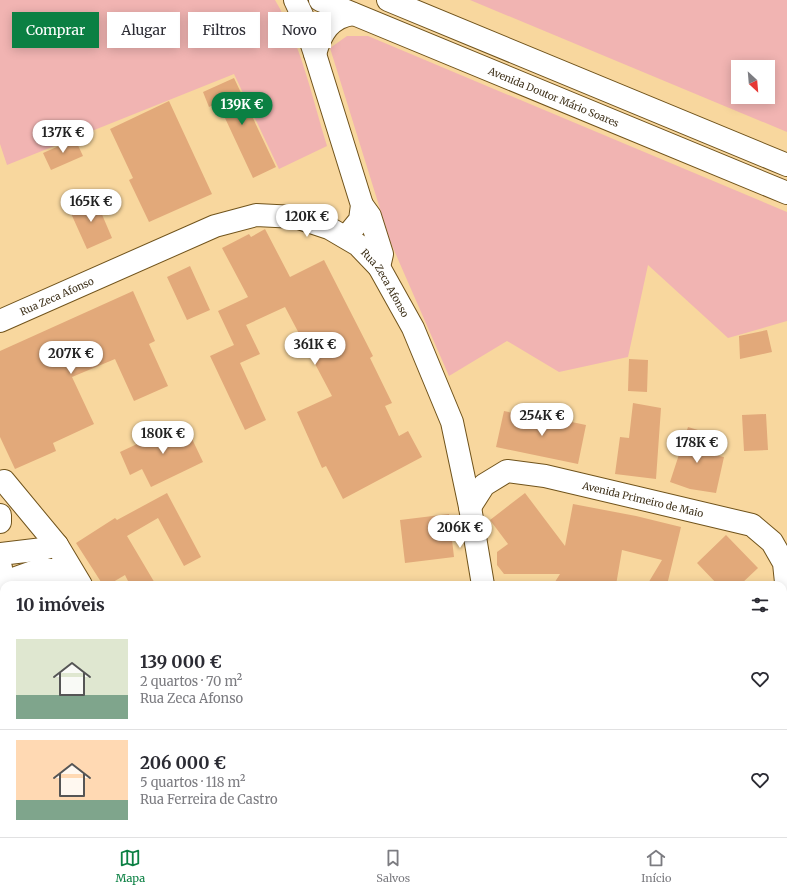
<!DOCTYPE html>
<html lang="pt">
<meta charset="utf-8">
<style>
body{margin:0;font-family:Merriweather,serif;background:#f7f7f7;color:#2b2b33;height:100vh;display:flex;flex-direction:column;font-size:15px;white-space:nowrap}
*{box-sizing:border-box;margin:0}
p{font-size:13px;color:#7c7c81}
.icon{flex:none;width:22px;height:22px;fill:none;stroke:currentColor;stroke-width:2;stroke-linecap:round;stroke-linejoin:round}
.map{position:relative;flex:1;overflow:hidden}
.side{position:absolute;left:0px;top:581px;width:787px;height:256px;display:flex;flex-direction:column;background:#fff;border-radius:12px 12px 0 0;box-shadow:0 2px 10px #0003}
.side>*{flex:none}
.banner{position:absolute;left:12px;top:12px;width:400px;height:36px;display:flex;gap:8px}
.needle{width:26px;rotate:154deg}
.fabs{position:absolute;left:731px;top:60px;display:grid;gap:8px}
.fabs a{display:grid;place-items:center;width:44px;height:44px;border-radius:0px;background:#fff;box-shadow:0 2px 10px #0003;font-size:20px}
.price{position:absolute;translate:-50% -34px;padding:0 9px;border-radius:14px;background:#fff;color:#222;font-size:13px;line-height:26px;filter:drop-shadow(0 1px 2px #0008)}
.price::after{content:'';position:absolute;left:50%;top:24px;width:12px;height:9px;margin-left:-6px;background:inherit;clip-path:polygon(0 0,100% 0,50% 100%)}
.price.selected{background:#0b8043;color:#fff}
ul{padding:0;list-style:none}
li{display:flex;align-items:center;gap:12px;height:100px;padding:0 16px}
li+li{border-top:1px solid #e1e1e2}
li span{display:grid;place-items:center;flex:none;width:112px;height:80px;border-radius:0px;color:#555}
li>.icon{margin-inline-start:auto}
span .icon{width:48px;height:48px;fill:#fffc;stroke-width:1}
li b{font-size:17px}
h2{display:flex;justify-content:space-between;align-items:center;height:48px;padding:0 16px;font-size:17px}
.chip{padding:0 14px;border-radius:0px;background:#fff;box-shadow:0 2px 10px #0003;font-size:14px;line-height:36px}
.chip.selected{background:#0b8043;color:#fff}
.tabs{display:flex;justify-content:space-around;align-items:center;height:56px;border-top:1px solid #e1e1e2;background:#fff;font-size:11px;color:#7c7c81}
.tabs a{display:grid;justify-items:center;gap:2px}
.tabs .selected{color:#0b8043}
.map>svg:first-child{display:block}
.built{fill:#f3ce8e}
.green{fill:#f1b4b2;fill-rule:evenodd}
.building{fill:#e2a97a}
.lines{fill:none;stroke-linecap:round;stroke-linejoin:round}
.street-casing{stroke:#70531b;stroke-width:24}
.secondary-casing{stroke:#70531b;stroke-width:24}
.street{stroke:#fff;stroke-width:22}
.secondary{stroke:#fff;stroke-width:22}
.labels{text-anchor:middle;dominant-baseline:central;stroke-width:3.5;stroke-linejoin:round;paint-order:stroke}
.street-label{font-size:10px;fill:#3f321b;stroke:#fae6c5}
</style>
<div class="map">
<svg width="787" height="837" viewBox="0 0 787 837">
<rect width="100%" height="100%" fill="#f8d79e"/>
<path class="built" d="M551,833H620L603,837H563L562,834L552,836Z"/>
<path class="green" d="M0,0H275C301,44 312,97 327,146L279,169L234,74L7,165L0,144Z
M470,0H787V132ZM738,67H768V97H738Z
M347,36H368L787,212V321L728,338L648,265L628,357L559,372L507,341L449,376L390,241L330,48Z"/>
<path class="building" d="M234,78L276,167L253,178L218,103L209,107L203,92Z
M169,101L212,194L149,222L129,180L133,178L110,129Z
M75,139L83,156L51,170L43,153Z
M95,198L112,238L87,249L69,209Z
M265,229L290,277L324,260L373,356L370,358L392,403L385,406L399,436L408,431L422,457L343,499L326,466L322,468L297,412L332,396L285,307L246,325L260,354L240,363L266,420L245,430L210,356L234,345L218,311L248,297L222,248L249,234L251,237Z
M190,266L210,310L187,320L167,277Z
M133,291L155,341L149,344L168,386L134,401L115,359L72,377L94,424L53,443L56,451L15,469L0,437V351Z
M767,330L772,352L740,359L739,336Z
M629,359L648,360L647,392L628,391Z
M633,403L661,408L656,479L615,474L620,437L629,438Z
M504,411L561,424L562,420L586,425L578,464L496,447Z
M766,414L768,450L744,451L742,415Z
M184,422L203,462L151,487L142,469L130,475L120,452Z
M688,427L708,433L702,453L724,457L716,493L690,489L670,482Z
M167,493L201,557L184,566L158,518L127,536L156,585H130L125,575L108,585H103L76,543L115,518L117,520Z
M525,493L565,546L573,504L636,516L681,527L667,585H647L662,560L622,550L616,585H605L583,581L580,585H553L560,574H504L497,565V552L508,544L490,520Z
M449,514L454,557L405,563L400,520Z
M726,535L758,568L740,585H718L697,563Z"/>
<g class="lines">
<defs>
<g id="street">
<path d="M295,0L302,15L315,54L362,205L360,220L346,237"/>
<path d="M315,54C321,33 330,17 353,14"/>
<path d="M362,205L370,216L382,254L379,267"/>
<path id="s1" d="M0,321L215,226L256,215L296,217L329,228L358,245L379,267L413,328L452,422L470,507L483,585"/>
<path d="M4,481L57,545L81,585"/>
<path id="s2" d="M470,507L484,485L507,471L545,476L752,525L772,542L784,563L787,592"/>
<path d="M0,515V522"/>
<path d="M0,554L43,549L57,545"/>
<path d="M1,568L4,601"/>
<path d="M2,583L38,570H54L79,583"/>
<path d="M783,805L787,807"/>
<path d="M30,833L31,837"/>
<path d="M220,833L222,837"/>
<path d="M537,833L538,837"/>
</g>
<g id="secondary">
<path id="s3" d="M320,0L787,193"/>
<path d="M388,0L787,165"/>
</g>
</defs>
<use href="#street" class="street-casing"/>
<use href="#secondary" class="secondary-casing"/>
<use href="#street" class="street"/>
<use href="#secondary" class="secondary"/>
</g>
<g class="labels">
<g class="street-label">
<text stroke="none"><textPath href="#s3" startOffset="253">Avenida Doutor Mário Soares</textPath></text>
<text stroke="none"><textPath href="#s1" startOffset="433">Rua Zeca Afonso</textPath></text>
<text stroke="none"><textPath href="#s1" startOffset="62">Rua Zeca Afonso</textPath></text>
<text stroke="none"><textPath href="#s2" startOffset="192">Avenida Primeiro de Maio</textPath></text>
</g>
</g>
</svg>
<div class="fabs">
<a><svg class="needle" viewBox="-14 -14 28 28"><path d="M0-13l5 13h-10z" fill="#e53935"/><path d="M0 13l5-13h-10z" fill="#7c7c81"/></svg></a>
</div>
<b class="price selected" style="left:242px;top:126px">139K €</b>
<b class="price" style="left:63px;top:154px">137K €</b>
<b class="price" style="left:91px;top:223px">165K €</b>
<b class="price" style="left:307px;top:238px">120K €</b>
<b class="price" style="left:315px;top:366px">361K €</b>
<b class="price" style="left:71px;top:375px">207K €</b>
<b class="price" style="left:542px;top:437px">254K €</b>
<b class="price" style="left:163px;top:455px">180K €</b>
<b class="price" style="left:697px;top:464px">178K €</b>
<b class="price" style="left:460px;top:549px">206K €</b>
<div class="banner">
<a class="chip selected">Comprar</a>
<a class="chip">Alugar</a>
<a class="chip">Filtros</a>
<a class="chip">Novo</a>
</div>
<section class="side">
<h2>10 imóveis<svg class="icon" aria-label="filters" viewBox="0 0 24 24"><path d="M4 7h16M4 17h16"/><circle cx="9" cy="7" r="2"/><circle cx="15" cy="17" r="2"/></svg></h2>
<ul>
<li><span style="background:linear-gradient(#dfe7d0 70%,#7fa58c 0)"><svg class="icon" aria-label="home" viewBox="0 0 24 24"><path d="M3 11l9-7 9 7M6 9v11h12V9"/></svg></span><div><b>139 000 €</b><p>2 quartos · 70 m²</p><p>Rua Zeca Afonso</p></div><svg class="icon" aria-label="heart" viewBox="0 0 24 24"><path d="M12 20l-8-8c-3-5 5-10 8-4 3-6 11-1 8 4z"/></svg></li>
<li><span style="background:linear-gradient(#ffd9b3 75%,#7fa58c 0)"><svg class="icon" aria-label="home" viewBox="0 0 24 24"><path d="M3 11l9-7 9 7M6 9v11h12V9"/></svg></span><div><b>206 000 €</b><p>5 quartos · 118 m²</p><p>Rua Ferreira de Castro</p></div><svg class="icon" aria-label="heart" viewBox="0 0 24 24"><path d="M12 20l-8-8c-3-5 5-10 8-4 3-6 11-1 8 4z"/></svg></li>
</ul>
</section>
</div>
<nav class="tabs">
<a class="selected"><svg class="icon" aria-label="map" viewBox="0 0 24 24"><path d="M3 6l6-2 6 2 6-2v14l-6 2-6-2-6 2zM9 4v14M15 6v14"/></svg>Mapa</a>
<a><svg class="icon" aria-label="saved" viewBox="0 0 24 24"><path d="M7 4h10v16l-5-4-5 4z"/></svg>Salvos</a>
<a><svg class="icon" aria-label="home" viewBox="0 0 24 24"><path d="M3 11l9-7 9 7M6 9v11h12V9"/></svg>Início</a>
</nav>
